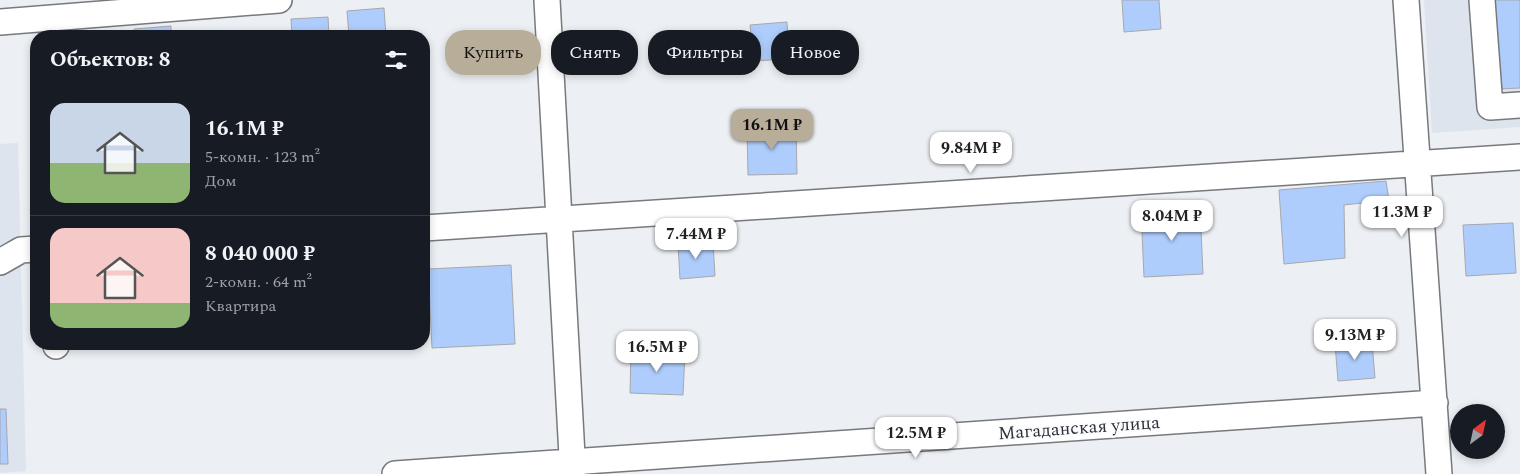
<!DOCTYPE html>
<html lang="ru">
<meta charset="utf-8">
<style>
body{margin:0;font-family:Spectral,serif;background:#20242c;color:#f1f3f6;height:100vh;display:flex;flex-direction:column;font-size:19px;white-space:nowrap}
*{box-sizing:border-box;margin:0}
p{font-size:16px;color:#9ea1a6}
.icon{flex:none;width:28px;height:28px;fill:none;stroke:currentColor;stroke-width:2;stroke-linecap:round;stroke-linejoin:round}
.map{position:relative;flex:1;overflow:hidden}
.drawer{position:absolute;left:30px;top:30px;width:400px;height:320px;display:flex;flex-direction:column;background:#171b24;border-radius:20px;box-shadow:0 2px 8px #0003}
.drawer>*{flex:none}
.guide{position:absolute;left:445px;top:30px;width:475px;height:45px;display:flex;gap:10px}
.needle{width:32px;rotate:33deg}
.controls{position:absolute;left:1450px;top:404px;display:grid;gap:10px}
.controls a{display:grid;place-items:center;width:55px;height:55px;border-radius:50%;background:#171b24;box-shadow:0 2px 8px #0003;font-size:25px}
.price{position:absolute;translate:-50% -42px;padding:0 11px;border-radius:10px;background:#fff;color:#222;font-size:16px;line-height:32px;filter:drop-shadow(0 1px 2px #0008)}
.price::after{content:'';position:absolute;left:50%;top:30px;width:15px;height:11px;margin-left:-8px;background:inherit;clip-path:polygon(0 0,100% 0,50% 100%)}
.price.selected{background:#b7ad99;color:#111}
ul{padding:0;list-style:none}
li{display:flex;align-items:center;gap:15px;height:125px;padding:0 20px}
li+li{border-top:1px solid #363941}
li span{display:grid;place-items:center;flex:none;width:140px;height:100px;border-radius:15px;color:#555}
li>.icon{margin-inline-start:auto}
span .icon{width:60px;height:60px;fill:#fffc;stroke-width:1}
li b{font-size:21px}
h2{display:flex;justify-content:space-between;align-items:center;height:60px;padding:0 20px;font-size:21px}
.tag{padding:0 18px;border-radius:20px;background:#171b24;box-shadow:0 2px 8px #0003;font-size:18px;line-height:45px}
.tag.selected{background:#b7ad99;color:#111}
.map>svg:first-child{display:block}
.built{fill:#dde4ee}
.building{fill:#afcdfc;stroke:#a6a8ac}
.lines{fill:none;stroke-linecap:round;stroke-linejoin:round}
.minor-casing{stroke:#77797d;stroke-width:28}
.minor{stroke:#fff;stroke-width:25}
.labels{text-anchor:middle;dominant-baseline:central;stroke-width:4.5;stroke-linejoin:round;paint-order:stroke}
.street-label{font-size:18px;fill:#2f3032;stroke:#fbfcff}
</style>
<div class="map">
<svg width="1520" height="474" viewBox="0 0 1520 474">
<rect width="100%" height="100%" fill="#eceff3"/>
<path class="built" d="M1424,0H1520V127L1432,133Z
M18,143L26,471L0,473V144Z"/>
<path class="building" d="M1122,0H1159L1161,29L1124,32Z
M1494,0H1520V88L1498,89Z
M384,8L386,36H349L347,11Z
M328,17L329,36H292L291,19Z
M787,22L789,59L753,61L750,25Z
M171,26V36H135L134,29Z
M796,127L797,174L748,175L747,128Z
M1386,181L1389,200L1344,205L1345,258L1284,264L1279,190Z
M1200,207L1203,274L1144,277L1141,209Z
M1513,223L1516,273L1466,276L1463,225Z
M713,242L715,276L680,279L678,244Z
M511,265L515,344L432,348L428,269Z
M1372,342L1375,378L1338,381L1335,344Z
M631,351L685,353L683,395L630,393Z
M0,409H6L8,464H0Z"/>
<g class="lines">
<defs>
<path id="minor" d="M547,0L573,474
M1406,0L1439,474
M1482,0L1490,107L1520,105
M0,22L279,0
M424,228L1520,157
M0,262L21,250L36,249
M56,344V346
M395,474L1435,403"/>
</defs>
<use href="#minor" class="minor-casing"/>
<use href="#minor" class="minor"/>
</g>
<g class="labels">
<g class="street-label">
<text transform="translate(1079 428) rotate(-4)">Магаданская улица</text>
</g>
</g>
</svg>
<div class="controls">
<a><svg class="needle" viewBox="-14 -14 28 28"><path d="M0-13l5 13h-10z" fill="#e53935"/><path d="M0 13l5-13h-10z" fill="#9ea1a6"/></svg></a>
</div>
<b class="price selected" style="left:772px;top:151px">16.1M ₽</b>
<b class="price" style="left:971px;top:174px">9.84M ₽</b>
<b class="price" style="left:1402px;top:238px">11.3M ₽</b>
<b class="price" style="left:1172px;top:242px">8.04M ₽</b>
<b class="price" style="left:696px;top:260px">7.44M ₽</b>
<b class="price" style="left:1355px;top:361px">9.13M ₽</b>
<b class="price" style="left:657px;top:373px">16.5M ₽</b>
<b class="price" style="left:916px;top:459px">12.5M ₽</b>
<div class="guide">
<a class="tag selected">Купить</a>
<a class="tag">Снять</a>
<a class="tag">Фильтры</a>
<a class="tag">Новое</a>
</div>
<section class="drawer">
<h2>Объектов: 8<svg class="icon" aria-label="filters" viewBox="0 0 24 24"><path d="M4 7h16M4 17h16"/><circle cx="9" cy="7" r="2"/><circle cx="15" cy="17" r="2"/></svg></h2>
<ul>
<li><span style="background:linear-gradient(#c9d6e8 60%,#8fb573 0)"><svg class="icon" aria-label="home" viewBox="0 0 24 24"><path d="M3 11l9-7 9 7M6 9v11h12V9"/></svg></span><div><b>16.1M ₽</b><p>5-комн. · 123 m²</p><p>Дом</p></div></li>
<li><span style="background:linear-gradient(#f6c9c9 75%,#8fb573 0)"><svg class="icon" aria-label="home" viewBox="0 0 24 24"><path d="M3 11l9-7 9 7M6 9v11h12V9"/></svg></span><div><b>8 040 000 ₽</b><p>2-комн. · 64 m²</p><p>Квартира</p></div></li>
</ul>
</section>
</div>
